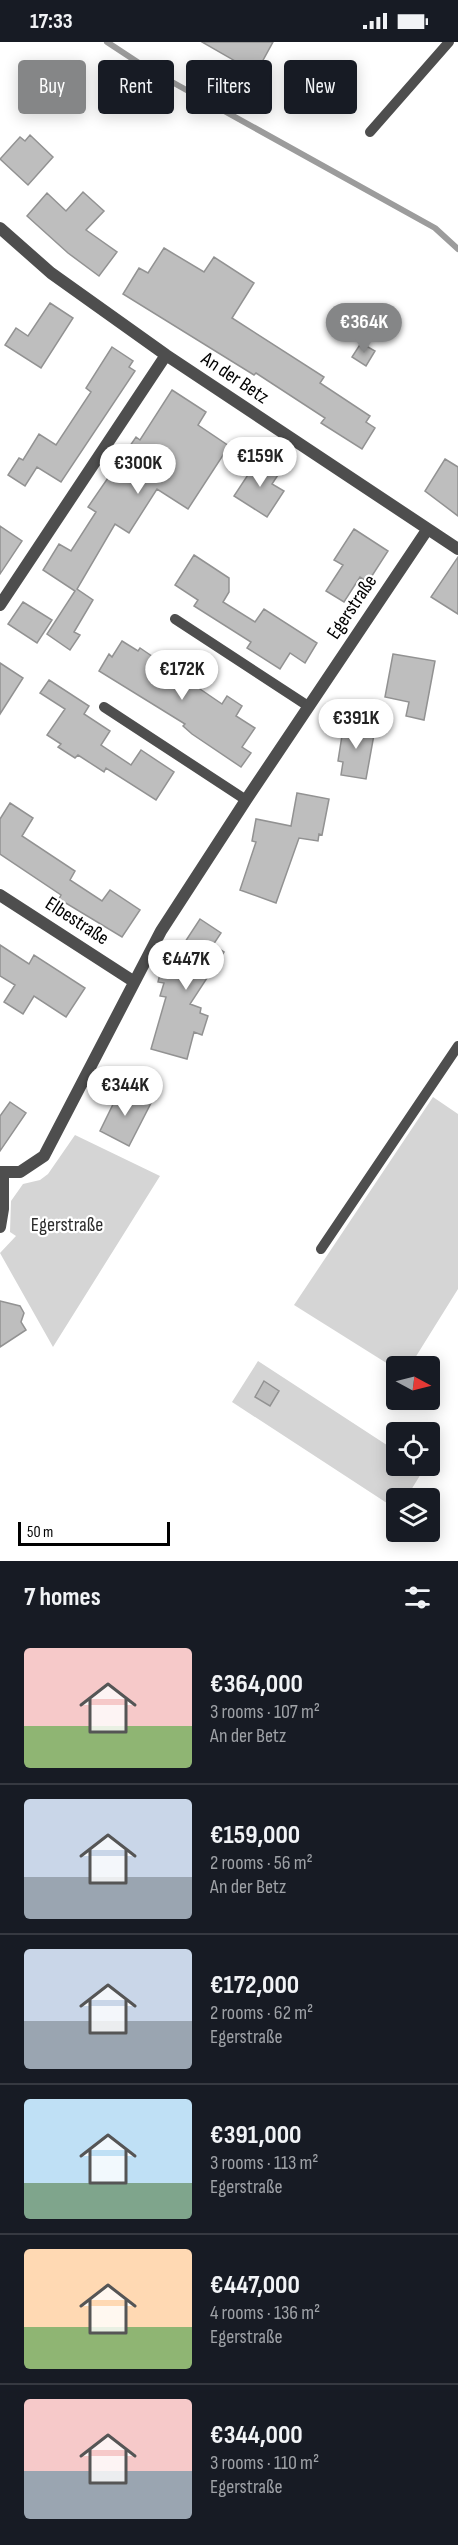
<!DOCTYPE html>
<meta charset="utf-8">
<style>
body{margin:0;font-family:"Sofia Sans Condensed",sans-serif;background:#242831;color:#f1f3f6;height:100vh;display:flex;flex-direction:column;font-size:22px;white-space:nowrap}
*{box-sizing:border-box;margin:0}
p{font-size:20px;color:#9ea1a6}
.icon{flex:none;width:33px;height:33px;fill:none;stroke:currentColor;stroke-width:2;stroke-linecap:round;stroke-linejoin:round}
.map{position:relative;height:1519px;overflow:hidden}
.panel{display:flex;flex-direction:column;background:#171b24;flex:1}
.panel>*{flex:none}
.top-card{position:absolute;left:18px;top:18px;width:423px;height:54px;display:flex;gap:12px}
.needle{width:39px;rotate:97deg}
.buttons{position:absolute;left:386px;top:1314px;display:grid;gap:12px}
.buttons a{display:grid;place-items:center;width:54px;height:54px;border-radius:6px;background:#171b24;box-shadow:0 3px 15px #0003;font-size:30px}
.scale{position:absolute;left:18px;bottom:15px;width:152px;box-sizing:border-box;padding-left:6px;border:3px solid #000;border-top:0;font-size:16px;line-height:21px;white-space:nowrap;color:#000;-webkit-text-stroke:4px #fff;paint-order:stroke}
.price{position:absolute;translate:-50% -51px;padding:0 14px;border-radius:21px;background:#fff;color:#222;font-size:20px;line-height:39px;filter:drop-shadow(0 2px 3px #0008)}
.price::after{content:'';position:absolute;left:50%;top:36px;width:18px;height:14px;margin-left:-9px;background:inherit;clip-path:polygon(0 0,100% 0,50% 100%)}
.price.current{background:#858687;color:#fff}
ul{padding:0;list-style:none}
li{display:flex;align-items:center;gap:18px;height:150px;padding:0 24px}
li+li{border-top:2px solid #363941}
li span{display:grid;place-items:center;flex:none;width:168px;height:120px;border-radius:6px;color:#555}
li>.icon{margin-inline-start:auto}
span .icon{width:72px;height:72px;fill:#fffc;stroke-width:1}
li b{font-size:26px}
h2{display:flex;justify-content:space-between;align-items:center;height:72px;padding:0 24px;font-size:26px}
.chip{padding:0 21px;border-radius:6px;background:#171b24;box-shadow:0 3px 15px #0003;font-size:21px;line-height:54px}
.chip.current{background:#858687;color:#fff}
.status{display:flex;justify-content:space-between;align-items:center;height:42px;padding:0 30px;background:#171b24;direction:ltr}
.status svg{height:16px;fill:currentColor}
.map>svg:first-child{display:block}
.green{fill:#d5d5d5}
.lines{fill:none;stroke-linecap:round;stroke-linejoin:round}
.stream{stroke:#9c9c9c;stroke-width:6}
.building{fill:#bebebe;stroke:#929292;stroke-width:1.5}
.lane{stroke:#4e4e4e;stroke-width:10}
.street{stroke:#4e4e4e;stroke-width:12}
.labels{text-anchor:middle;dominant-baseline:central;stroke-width:4.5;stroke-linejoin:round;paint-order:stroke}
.street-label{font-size:20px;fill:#000;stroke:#fff}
.park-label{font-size:20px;fill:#2c2c2c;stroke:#fff}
</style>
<div class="status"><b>17:33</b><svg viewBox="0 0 49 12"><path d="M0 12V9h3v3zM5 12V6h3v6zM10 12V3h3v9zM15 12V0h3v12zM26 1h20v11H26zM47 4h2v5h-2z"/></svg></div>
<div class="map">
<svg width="458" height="1519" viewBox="0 0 458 1519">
<rect width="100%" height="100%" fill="#fff"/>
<path class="green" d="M433,1055L458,1072V1247L410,1324H396V1327L294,1263Z
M75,1093L160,1134L53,1305L0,1211L16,1194L10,1190L11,1159L23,1142L40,1138L48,1132Z
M258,1319L396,1409V1424H419L424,1427L406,1456H396V1467L232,1360Z"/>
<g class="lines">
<path class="stream" d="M107,0L145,25L435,186L458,207"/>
</g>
<path class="building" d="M202,0H273L256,31Z
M30,93L53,115L28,143L0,117L20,95L25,99Z
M83,150L104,169L86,188L117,210L99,234L68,211L27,174L47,151L66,169Z
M164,206L204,230L214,215L254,241L232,276L324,335L320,341L370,374L366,380L375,386L362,407L321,381L325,376L256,331L254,333L123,252L139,226L148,231Z
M50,261L73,276L41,326L5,303L16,286L28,294Z
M361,301L375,309L366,324L352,315Z
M112,305L133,319L129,325L135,329L61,440L37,425L25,444L8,433L19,416L23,418L39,392L56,403L91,350L86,346Z
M172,348L206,370L198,383L229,404L188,467L157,447L129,491L115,482L77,547L93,558L74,590L80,593L70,608L47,592L75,549L43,528L59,502L71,509L96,470L88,465L136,395L140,398Z
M259,416L280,430L272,442L284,449L267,475L234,454Z
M445,417L458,425V474L425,449Z
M0,484L22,499L0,532Z
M354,487L388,509L368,540L360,535L344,560L326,549L343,523L334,518Z
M194,513L229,536V550L223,560L255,580L264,567L317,601L305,621L290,611L280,627L247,606L251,600L194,564L198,558L175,543Z
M458,515V572L431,555Z
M23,560L52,578L37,601L8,582Z
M122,599L138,609L140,606L222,662L227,654L242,664L236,674L255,686L242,705L251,711L241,725L192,692L183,684L185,682L99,629L109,612L112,615Z
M393,612L435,619L424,678L406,674L409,660L385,655Z
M0,621L23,636L0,672Z
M49,638L89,664L84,672L110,689L101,703L131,723L141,708L174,730L156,758L106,726L104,730L78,713L75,716L58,705L61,702L47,693L65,667L40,651Z
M344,681L375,687L366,737L341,733L343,720L338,719Z
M297,751L329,757L322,793L319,792L318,799L299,796L276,861L240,848L256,800L252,799L256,777L291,784Z
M10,761L33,776L22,794L75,829L70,838L102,859L110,848L140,868L122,895L59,857L61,853L0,812V777Z
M200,877L221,891L213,903L224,910L190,962L201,966L200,971L208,974L202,993L194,990L187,1017L151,1007L166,955L160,954L164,941L158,940L162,924L168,926Z
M0,903L29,922L34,913L85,946L66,975L34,954L23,972L4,960L15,943L0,934Z
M121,1046L151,1061L129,1104L100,1089Z
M10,1060L26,1071L0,1109V1074Z
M0,1259L20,1264L24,1271L21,1280L26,1288L0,1305Z
M264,1339L279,1349L270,1364L255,1355Z"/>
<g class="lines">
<path class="lane" d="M370,90L449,0
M175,577L308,664
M104,665L246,758
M321,1207L458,1004"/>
<path class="street" d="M0,186L51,231L166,313L458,507
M0,563L166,313
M0,853L133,939
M0,1130H20L44,1114L161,889L246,758L427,488
M0,1185L3,1167V1131"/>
</g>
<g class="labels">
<g class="street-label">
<text transform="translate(235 336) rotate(34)">An der Betz</text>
<text transform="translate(352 565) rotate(-56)">Egerstraße</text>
<text transform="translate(77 879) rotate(33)">Elbestraße</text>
</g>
<g class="park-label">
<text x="67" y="1183">Egerstraße</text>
</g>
</g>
</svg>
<div class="buttons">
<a><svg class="needle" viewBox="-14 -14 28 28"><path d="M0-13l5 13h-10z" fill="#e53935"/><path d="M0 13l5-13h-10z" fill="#9ea1a6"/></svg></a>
<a><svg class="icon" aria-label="locate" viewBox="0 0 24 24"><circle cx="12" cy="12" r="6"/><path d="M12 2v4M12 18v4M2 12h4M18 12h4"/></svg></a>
<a><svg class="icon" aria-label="layers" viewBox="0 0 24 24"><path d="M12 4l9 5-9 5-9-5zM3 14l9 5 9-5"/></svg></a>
</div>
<div class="scale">50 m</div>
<b class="price current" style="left:364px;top:312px">€364K</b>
<b class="price" style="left:260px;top:446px">€159K</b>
<b class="price" style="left:138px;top:453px">€300K</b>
<b class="price" style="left:182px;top:659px">€172K</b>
<b class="price" style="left:356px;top:708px">€391K</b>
<b class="price" style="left:186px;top:949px">€447K</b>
<b class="price" style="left:125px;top:1075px">€344K</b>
<div class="top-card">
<a class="chip current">Buy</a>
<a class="chip">Rent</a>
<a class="chip">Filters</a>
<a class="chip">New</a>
</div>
</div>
<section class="panel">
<h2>7 homes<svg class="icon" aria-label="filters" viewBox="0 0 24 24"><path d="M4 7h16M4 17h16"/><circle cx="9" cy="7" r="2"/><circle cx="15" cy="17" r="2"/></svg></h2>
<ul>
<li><span style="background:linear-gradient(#f6c9c9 65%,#8fb573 0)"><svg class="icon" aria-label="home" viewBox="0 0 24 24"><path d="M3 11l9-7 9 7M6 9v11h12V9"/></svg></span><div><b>€364,000</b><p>3 rooms · 107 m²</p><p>An der Betz</p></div></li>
<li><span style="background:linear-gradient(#c9d6e8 65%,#9aa5b1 0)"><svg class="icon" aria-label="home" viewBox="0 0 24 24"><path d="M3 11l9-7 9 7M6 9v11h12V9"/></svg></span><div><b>€159,000</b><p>2 rooms · 56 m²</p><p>An der Betz</p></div></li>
<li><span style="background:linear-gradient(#c9d6e8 60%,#9aa5b1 0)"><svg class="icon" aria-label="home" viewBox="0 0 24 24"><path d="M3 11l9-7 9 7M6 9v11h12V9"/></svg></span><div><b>€172,000</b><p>2 rooms · 62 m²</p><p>Egerstraße</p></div></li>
<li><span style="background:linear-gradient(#bfe0f5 70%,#7fa58c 0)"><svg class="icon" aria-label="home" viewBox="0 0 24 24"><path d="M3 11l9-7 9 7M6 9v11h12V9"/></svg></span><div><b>€391,000</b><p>3 rooms · 113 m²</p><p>Egerstraße</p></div></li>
<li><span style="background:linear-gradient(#ffd9b3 65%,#8fb573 0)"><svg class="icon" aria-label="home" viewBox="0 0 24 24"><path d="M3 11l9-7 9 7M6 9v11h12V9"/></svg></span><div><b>€447,000</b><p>4 rooms · 136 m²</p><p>Egerstraße</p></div></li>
<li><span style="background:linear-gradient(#f6c9c9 60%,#9aa5b1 0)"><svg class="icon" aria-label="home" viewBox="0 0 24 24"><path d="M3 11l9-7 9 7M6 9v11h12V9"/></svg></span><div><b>€344,000</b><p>3 rooms · 110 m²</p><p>Egerstraße</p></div></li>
</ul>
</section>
